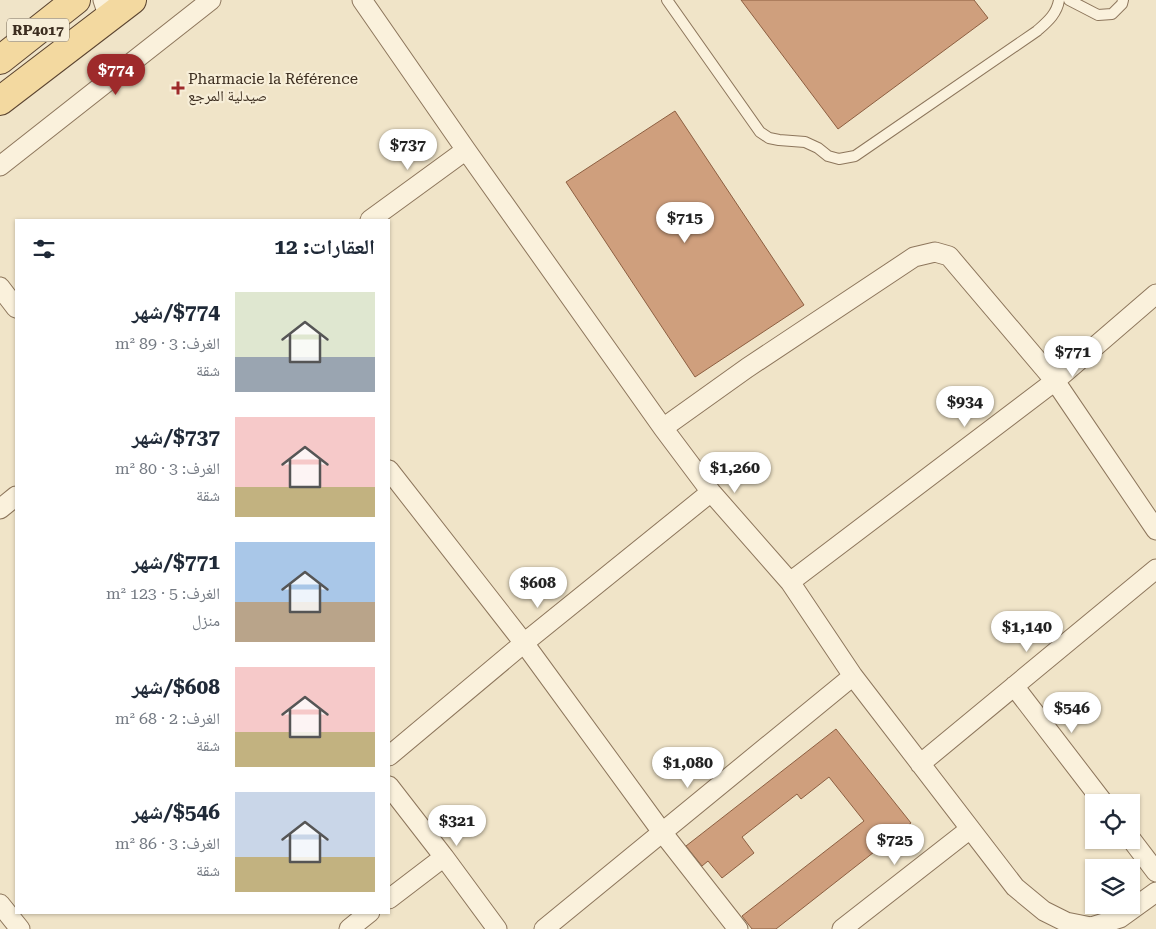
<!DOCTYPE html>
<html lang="ar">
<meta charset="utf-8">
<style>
body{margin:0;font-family:"Roboto Serif","Noto Naskh Arabic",serif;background:#f6f6f7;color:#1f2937;direction:rtl;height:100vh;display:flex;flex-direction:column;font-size:19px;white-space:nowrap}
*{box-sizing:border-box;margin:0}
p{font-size:16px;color:#747a83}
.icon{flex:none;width:28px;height:28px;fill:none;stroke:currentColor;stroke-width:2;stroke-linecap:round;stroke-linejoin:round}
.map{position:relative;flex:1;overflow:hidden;direction:ltr}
.panel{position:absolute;left:15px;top:219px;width:375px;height:695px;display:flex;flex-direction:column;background:#fff;border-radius:0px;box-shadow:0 1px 4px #0004;direction:rtl}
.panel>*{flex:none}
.controls{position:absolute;left:1085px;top:794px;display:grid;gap:10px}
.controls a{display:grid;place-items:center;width:55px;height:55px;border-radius:0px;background:#fff;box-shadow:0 1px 4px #0004;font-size:25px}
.price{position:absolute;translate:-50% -42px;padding:0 11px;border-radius:18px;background:#fff;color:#222;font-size:16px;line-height:32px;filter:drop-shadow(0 1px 2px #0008)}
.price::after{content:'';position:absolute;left:50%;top:30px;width:15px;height:11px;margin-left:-8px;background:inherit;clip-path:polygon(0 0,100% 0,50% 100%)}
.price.current{background:#9e2a2b;color:#fff}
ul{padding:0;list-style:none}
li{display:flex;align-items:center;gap:15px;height:125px;padding:0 15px}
li span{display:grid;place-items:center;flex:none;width:140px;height:100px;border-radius:0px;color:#555}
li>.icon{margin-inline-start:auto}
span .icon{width:60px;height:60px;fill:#fffc;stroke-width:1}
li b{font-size:21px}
h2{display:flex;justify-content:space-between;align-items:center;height:60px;padding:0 15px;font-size:21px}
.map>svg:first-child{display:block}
.building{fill:#cf9f7d;stroke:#8d5f41}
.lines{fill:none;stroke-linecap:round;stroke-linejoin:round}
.lane-casing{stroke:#8d765c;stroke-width:12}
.street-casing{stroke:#8d765c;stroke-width:21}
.primary-casing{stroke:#5b4430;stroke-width:30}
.lane{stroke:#faf1dc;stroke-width:10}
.street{stroke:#faf1dc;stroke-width:19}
.primary{stroke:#f3d9a0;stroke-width:28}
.poi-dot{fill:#9e2a2b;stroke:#f7eed8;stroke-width:2}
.labels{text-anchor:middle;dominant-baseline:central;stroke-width:4.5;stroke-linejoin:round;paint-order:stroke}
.shield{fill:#f7eed8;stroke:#756857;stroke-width:1}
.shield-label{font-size:14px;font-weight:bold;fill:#3d2e20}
.poi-label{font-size:15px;fill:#3d2e20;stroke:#f7eed8;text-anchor:start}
</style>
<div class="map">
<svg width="1156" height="929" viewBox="0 0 1156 929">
<rect width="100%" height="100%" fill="#f0e4c8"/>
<path class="building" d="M741,0H974L988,18L838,129Z
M675,111L804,305L695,377L566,182Z
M836,729L911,823L776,929H752L742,916L864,821L829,777L801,799L797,794L742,837L754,853L722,878L708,861L702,866L686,846Z"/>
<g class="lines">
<defs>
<path id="lane" d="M667,0L760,132L769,138L779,140L805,142L818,148L828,156L839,159L855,156L1037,31C1047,22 1057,14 1059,0
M1069,0L1098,15L1112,14L1122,4L1123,0"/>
<path id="street" d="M103,0L109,18
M362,0L466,150L663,428L711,492L790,582L853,676L1015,887L1044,911L1066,922L1091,927L1120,918L1156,892
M0,166L211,0
M370,220L466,150
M0,287L16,308
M663,428L747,368L914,257L935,252L949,256L1055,381L1156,530
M389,470L524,643L662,832L738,929
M0,509L16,496
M790,582L1055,381L1156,294
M1014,686L1103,802
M389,756L524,643L711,492
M920,764L1156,569
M389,786L444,857L497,929
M1131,839L1156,872
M389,899L444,857
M0,904L20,929
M349,929L370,912
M544,929L853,676
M842,929L970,829"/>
<path id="primary" d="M0,60L76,0
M0,101L132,0"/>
</defs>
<use href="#lane" class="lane-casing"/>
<use href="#street" class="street-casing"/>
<use href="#primary" class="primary-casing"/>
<use href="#lane" class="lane"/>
<use href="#street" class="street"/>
<use href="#primary" class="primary"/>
</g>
<path class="poi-dot" d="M175.5 80.5h5v5h5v5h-5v5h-5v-5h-5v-5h5z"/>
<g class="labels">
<rect class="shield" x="7" y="18.5" width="62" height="23" rx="4"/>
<g class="shield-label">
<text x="38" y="30">RP4017</text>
</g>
<g class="poi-label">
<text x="188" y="79">Pharmacie la Référence<tspan x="188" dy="17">صيدلية المرجع</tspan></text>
</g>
</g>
</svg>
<div class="controls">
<a><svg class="icon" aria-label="locate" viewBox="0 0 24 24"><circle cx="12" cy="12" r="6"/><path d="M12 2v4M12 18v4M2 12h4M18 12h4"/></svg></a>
<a><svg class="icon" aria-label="layers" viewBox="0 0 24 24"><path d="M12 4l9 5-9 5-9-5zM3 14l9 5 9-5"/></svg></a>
</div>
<b class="price current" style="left:116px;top:96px">$774</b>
<b class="price" style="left:408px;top:171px">$737</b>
<b class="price" style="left:685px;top:244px">$715</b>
<b class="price" style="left:1073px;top:378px">$771</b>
<b class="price" style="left:965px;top:428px">$934</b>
<b class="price" style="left:735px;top:494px">$1,260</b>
<b class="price" style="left:538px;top:609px">$608</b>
<b class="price" style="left:1027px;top:653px">$1,140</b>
<b class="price" style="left:1072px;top:734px">$546</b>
<b class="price" style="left:688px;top:789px">$1,080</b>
<b class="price" style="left:457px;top:847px">$321</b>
<b class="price" style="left:895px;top:866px">$725</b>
<section class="panel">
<h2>العقارات: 12<svg class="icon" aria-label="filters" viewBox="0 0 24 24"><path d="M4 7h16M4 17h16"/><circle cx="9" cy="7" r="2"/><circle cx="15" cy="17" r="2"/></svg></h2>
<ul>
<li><span style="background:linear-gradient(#dfe7d0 65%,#9aa5b1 0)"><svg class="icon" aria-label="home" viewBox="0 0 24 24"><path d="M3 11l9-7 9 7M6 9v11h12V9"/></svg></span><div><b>$774/شهر</b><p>الغرف: 3 · 89 m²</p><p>شقة</p></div></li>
<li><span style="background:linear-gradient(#f6c9c9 70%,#c2b280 0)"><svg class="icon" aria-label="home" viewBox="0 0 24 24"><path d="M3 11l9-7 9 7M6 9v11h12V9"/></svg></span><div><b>$737/شهر</b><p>الغرف: 3 · 80 m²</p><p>شقة</p></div></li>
<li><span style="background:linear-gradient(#a9c7e8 60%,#b9a48a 0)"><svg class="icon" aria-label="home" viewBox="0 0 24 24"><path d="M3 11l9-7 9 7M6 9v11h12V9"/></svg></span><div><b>$771/شهر</b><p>الغرف: 5 · 123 m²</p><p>منزل</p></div></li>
<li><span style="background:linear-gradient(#f6c9c9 65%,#c2b280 0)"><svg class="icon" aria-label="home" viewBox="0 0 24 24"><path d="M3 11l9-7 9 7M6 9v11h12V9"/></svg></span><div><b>$608/شهر</b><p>الغرف: 2 · 68 m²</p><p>شقة</p></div></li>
<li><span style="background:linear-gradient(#c9d6e8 65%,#c2b280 0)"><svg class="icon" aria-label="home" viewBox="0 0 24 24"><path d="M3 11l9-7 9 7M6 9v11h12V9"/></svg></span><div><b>$546/شهر</b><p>الغرف: 3 · 86 m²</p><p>شقة</p></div></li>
</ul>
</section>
</div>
